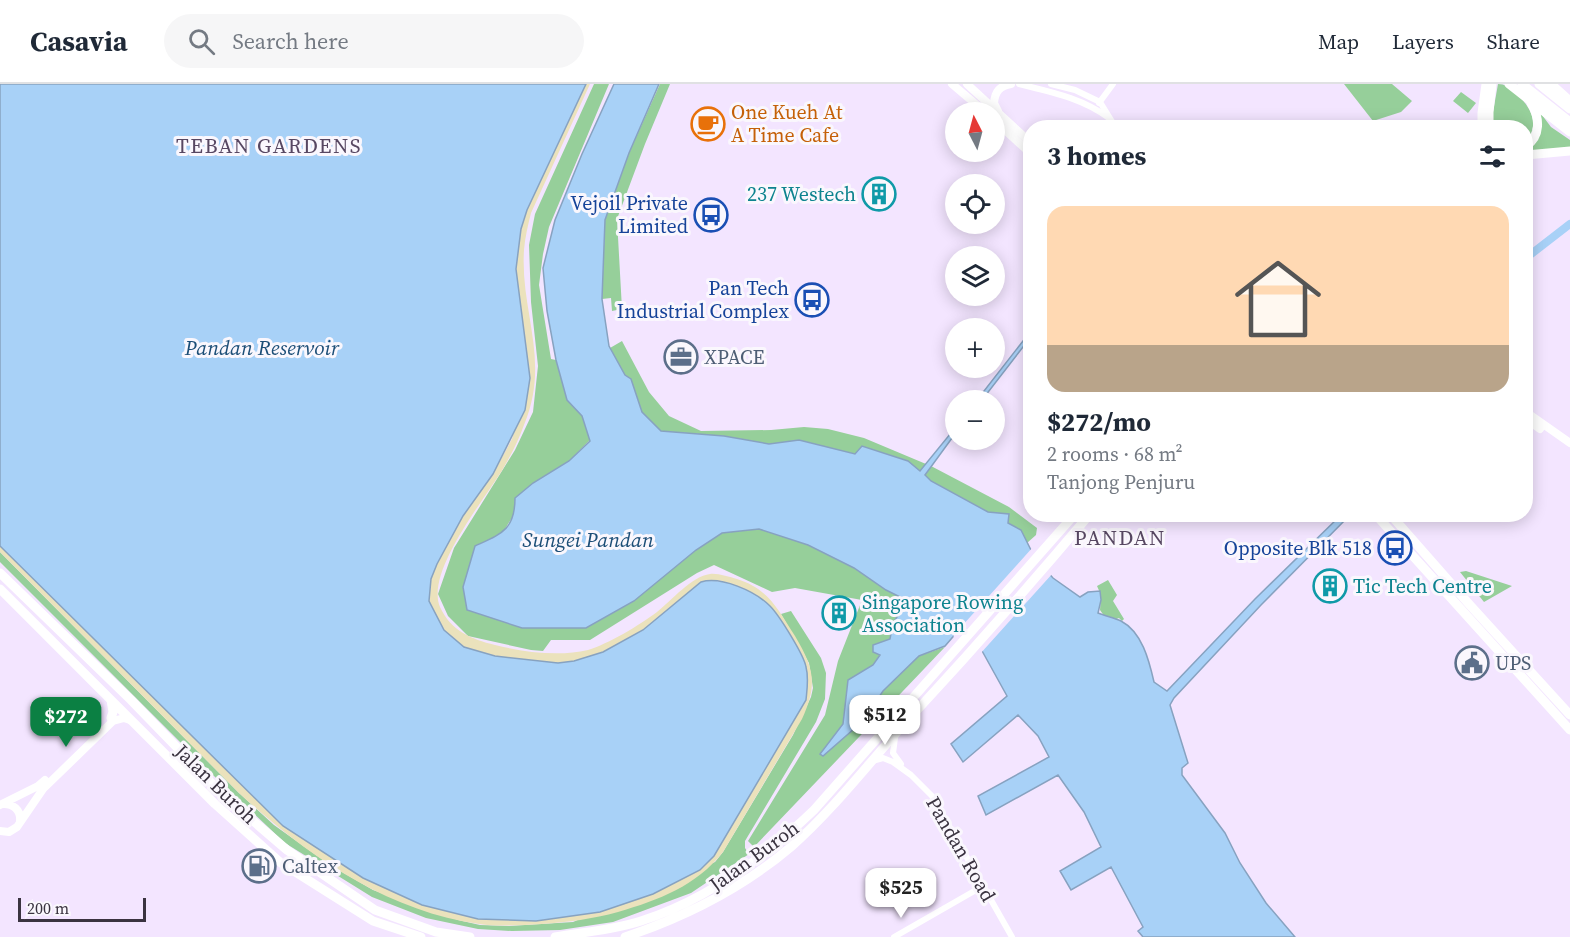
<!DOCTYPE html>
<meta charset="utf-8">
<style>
body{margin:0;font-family:"Source Serif 4",serif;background:#f6f6f7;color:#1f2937;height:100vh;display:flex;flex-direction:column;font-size:22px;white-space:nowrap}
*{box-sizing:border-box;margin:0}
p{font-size:20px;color:#747a83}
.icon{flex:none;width:33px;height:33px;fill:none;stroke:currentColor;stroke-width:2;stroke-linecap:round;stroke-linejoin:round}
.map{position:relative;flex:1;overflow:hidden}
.panel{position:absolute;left:1023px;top:36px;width:510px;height:402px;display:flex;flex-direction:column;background:#fff;border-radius:24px;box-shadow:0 3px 15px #0003}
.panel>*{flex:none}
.needle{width:39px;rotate:354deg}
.fabs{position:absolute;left:945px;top:18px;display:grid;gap:12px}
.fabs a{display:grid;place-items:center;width:60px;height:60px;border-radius:50%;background:#fff;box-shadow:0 3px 15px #0003;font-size:30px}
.scale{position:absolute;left:18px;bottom:15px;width:128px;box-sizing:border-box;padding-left:6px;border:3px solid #3a3340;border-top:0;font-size:16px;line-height:21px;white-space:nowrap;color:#3a3340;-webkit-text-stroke:4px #faf7fd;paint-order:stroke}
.price{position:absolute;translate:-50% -51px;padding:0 14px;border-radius:12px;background:#fff;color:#222;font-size:20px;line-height:39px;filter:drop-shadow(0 2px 3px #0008)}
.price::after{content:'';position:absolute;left:50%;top:36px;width:18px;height:14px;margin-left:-9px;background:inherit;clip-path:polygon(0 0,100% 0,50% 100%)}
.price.on{background:#0b8043;color:#fff}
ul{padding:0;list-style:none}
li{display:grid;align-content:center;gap:12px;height:318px;padding:0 24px}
li span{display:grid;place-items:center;height:186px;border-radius:18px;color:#555}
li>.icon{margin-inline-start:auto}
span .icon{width:108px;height:108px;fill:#fffc;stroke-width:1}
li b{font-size:26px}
h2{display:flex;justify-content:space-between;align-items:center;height:72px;padding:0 24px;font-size:26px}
header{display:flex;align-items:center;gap:36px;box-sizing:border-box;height:84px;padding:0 30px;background:#fff;border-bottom:2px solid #e0e1e3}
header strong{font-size:28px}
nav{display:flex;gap:33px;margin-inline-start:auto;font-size:21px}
.search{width:420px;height:54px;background:#f6f6f7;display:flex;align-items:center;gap:15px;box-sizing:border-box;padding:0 21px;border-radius:33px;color:#747a83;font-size:22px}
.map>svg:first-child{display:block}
.green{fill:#96cf9a}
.sand{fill:#ebe2bc}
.water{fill:#a8d1f7;stroke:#87a2c0;stroke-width:1.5}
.pier{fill:#f3e5ff}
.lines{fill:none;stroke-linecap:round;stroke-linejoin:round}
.river{stroke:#a8d1f7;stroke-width:8}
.minor{stroke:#fff;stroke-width:6}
.major{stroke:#fff;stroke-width:8}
.highway{stroke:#fff;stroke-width:9}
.labels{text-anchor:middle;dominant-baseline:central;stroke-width:6;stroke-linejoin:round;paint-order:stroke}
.food-label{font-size:20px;fill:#c56008;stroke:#faf7fd;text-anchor:start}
.culture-label{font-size:20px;fill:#0d838f;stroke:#faf7fd;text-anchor:start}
.transit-label{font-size:20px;fill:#164399;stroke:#faf7fd;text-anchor:end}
.service-label{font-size:20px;fill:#4e5e75;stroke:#faf7fd;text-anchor:start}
.street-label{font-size:20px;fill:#3a3340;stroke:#faf7fd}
.neighbourhood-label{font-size:21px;letter-spacing:1.5px;fill:#574762;stroke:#faf7fd}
.water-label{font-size:21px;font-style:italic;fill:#1c4e77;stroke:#faf7fd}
</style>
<header>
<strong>Casavia</strong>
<div class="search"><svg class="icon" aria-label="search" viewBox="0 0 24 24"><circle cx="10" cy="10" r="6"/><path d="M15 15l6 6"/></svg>Search here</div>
<nav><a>Map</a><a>Layers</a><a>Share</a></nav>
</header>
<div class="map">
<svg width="1570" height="853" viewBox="0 0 1570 853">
<rect width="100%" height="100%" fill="#f3e5ff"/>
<path class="green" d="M594,0H609L549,143L543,170L539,201L551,275L556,276L567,316L582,332L590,356L569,377L533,399L502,450L475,462L696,466L722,449L759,445L808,461L854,484L886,506L904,515L901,527L893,539L890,555L873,581L848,596L843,640L820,670L863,637L883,607L919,572L945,563L754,763L748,757L825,631L838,577L862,516L795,504L772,508L714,481L697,489L590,556H551L543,567L531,566L468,552L448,532L438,510L454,464L515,366L533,328L538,282L531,218L529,161L535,130Z
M660,0H670L645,60L617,135L622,225L612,227L611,214L602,215L605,136L629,69Z
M1344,0H1392L1412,17L1401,28L1373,37Z
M1498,0C1505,0 1508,3 1514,8C1530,21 1541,40 1526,57V44H1493V28Z
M1461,8L1476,19L1468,29L1453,17Z
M1539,27L1551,43L1570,56V64L1526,67Z
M622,257L649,308L669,332L701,347L771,346L804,343L828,345L864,354L926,380L920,387L862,362L855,370L799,357L769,360L724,352L661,347L642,328L631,295L625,291L610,264Z
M931,382L1009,423L1037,444L1036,451L1027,459L1021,446L1008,439V430L988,429L931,397L924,391Z
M0,468L239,709L274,741L330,781L373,806L458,836L480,841L509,842L573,838L715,778L723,768L793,651L811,613L813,604L809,579L781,530L791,527L821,574L826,589L825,615L816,638L745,757V764L749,770L691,809L613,838L560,846L512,847L478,845L426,834L372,813L285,759L214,692L0,478Z
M1466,487L1512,502L1484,518L1460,488Z
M1108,496L1117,511L1113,517L1124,535L1122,537L1119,534L1111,537L1107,536L1100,526L1101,511L1097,502Z"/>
<path class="sand" d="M586,0H590L531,129C528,141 525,153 524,166C520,229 551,276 524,341C519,355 512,369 504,383C486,414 425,487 440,523C451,547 471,555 495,561C523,568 559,573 588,566C608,560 640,541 657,528C671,517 692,492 710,490C718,489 729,493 737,495C769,505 778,526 795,552C814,584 818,600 802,635L723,768C696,802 659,816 618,828C593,835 568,838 542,840C521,841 499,843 479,840C386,827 305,770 239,709L0,468V462L283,742L364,794L536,837L600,828L653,810L723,497L710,496L701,498L643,546L603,568L574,577L558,579L495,572L464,563L444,546L429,517L431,495L437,480L463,432L493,390L512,355L530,294L516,185L521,145L527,126Z"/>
<path class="water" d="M0,0H586L527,126L521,145L516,185L530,294L525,326L493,390L463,432L437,480L431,495L429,517L444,546L464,563L495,572L558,579L574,577L603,568L643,546L701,498C721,492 755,507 770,522C779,531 804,571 806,583C809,594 807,605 806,616L714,772L700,786L653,810L600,828L536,837L478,835L422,821L363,794L283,742L0,462Z
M614,0H659L629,69L605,136L602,215L609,262L625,291L631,295L642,328L661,347L724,352L769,360L799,356L855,370L862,362L908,377L920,387L955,344V350L925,391L931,397L988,428L1009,430L1008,439L1021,446L1035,474L1053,494L1080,513L1088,508L1100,507L1101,516L1098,529C1106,532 1114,534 1121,537C1142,548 1149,576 1154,598L1167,607L1255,515L1341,431H1350L1261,521L1174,614L1170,621L1188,679L1182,684V691L1225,749L1240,779L1266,819L1295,853H1143L1138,847L1143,843L1111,783L1071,806L1060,787L1101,763L1084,728L1058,691L986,731L978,712L1049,673L1038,652L1018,631L963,678L951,660L1007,612L971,547H958L945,562L919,572L883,607L863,637L823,672L820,670L843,640L848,596L873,581L880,571L873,568V561L890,555L893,539L901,527L904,515L886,506L854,484L808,461L759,445L722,449L696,466L634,517L586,544H522L467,526L463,503L475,462C501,450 515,446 515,414L533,399L569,377L590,357L582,332L567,316L556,276L547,227L543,184L555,136L582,70Z
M1030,248V254L982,316H977Z"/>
<path class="pier" d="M1033,463L1038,472L1053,489L980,570L969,550H960L956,554L953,552Z"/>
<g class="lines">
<path class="river" d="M1526,174L1570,140"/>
<path class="minor" d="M1019,0C1051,8 1082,14 1109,34
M1051,0L1075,6L1100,18L1116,44
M1099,19L1113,0
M895,654L893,669L901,680
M872,677L883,674L893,678L911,691L932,712L1012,853
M894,853L983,802"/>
<path class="major" d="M952,0L985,28
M967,0L1030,58
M998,27L994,19C995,7 1000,2 1011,0
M994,36L1030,69
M1526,328L1570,359
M1526,335L1540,345
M2,720C13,719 21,726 20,737
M0,721L38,702L45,696
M0,747L9,748L17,743L43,705L113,637L124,634L130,636"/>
<path class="highway" d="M1509,0L1570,48
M1522,0L1570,38
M1539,0L1570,25
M1551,0L1570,17
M1482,44V29L1486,0
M1489,44V28L1492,0
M1526,62C1541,52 1540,34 1531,19
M1526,71L1570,67
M1375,430L1570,646
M1390,430L1469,520L1570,631
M0,489L131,616L224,712L287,766L375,826L436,848L470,853
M0,505L215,720L281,779L373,837L421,853
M111,634L113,628L111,616
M555,853C584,848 614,846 641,837C707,816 765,773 814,726L1075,430
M625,853C685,833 744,803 792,762C835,724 870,677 909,635C971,568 1031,500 1090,430"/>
</g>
<defs>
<symbol id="cafe-ring" viewBox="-11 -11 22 22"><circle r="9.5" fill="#faf7fd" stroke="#e8710a" stroke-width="1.5"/><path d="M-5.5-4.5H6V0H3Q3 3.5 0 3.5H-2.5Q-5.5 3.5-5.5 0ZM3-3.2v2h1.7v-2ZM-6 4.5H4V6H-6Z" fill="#e8710a"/></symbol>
<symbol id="building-ring" viewBox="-11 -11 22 22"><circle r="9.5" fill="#faf7fd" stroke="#0f9aa8" stroke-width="1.5"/><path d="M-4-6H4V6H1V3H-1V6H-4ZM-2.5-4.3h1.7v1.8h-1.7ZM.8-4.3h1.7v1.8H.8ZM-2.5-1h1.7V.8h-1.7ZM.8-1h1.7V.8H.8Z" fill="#0f9aa8"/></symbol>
<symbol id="bus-ring" viewBox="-11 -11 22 22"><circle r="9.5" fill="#faf7fd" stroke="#1a4fb4" stroke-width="1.5"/><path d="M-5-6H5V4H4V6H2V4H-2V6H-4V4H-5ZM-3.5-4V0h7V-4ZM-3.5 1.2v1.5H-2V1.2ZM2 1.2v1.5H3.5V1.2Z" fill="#1a4fb4"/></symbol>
<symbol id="office-ring" viewBox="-11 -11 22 22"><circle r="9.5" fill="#faf7fd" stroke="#5c6f8a" stroke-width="1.5"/><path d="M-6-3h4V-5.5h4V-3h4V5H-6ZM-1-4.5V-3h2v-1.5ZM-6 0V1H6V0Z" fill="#5c6f8a"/></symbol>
<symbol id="civic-ring" viewBox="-11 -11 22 22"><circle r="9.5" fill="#faf7fd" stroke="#5c6f8a" stroke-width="1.5"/><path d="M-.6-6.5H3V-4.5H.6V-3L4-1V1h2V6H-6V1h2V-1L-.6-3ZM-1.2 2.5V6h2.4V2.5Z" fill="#5c6f8a"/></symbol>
<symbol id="fuel-ring" viewBox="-11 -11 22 22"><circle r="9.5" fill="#faf7fd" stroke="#5c6f8a" stroke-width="1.5"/><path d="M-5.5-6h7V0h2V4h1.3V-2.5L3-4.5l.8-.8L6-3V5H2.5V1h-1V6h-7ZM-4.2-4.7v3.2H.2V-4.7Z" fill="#5c6f8a"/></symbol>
</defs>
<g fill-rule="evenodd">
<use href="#cafe-ring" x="689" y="21" width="38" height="38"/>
<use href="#building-ring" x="860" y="91" width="38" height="38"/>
<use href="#bus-ring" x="692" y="112" width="38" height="38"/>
<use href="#bus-ring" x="793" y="197" width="38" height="38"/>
<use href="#office-ring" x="662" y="254" width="38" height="38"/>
<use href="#bus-ring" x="1376" y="445" width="38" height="38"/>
<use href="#building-ring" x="1311" y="483" width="38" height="38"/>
<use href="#building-ring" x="820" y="510" width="38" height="38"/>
<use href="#civic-ring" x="1453" y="560" width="38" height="38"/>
<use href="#fuel-ring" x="240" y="763" width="38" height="38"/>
</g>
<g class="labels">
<g class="food-label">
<text x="731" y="28">One Kueh At<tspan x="731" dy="23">A Time Cafe</tspan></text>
</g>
<g class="culture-label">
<text x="856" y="110" text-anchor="end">237 Westech</text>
<text x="1353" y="502">Tic Tech Centre</text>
<text x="862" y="518">Singapore Rowing<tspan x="862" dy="23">Association</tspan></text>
</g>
<g class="transit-label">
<text x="688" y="119">Vejoil Private<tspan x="688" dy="23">Limited</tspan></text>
<text x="789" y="204">Pan Tech<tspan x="789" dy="23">Industrial Complex</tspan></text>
<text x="1372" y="464">Opposite Blk 518</text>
</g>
<g class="service-label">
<text x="704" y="273">XPACE</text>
<text x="1495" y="579">UPS</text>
<text x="282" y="782">Caltex</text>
</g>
<g class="street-label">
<text transform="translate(216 700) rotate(44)">Jalan Buroh</text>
<text transform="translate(961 765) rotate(60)">Pandan Road</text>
<text transform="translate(754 772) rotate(-36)">Jalan Buroh</text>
</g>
<g class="neighbourhood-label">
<text x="269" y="61">TEBAN GARDENS</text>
<text x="1120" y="453">PANDAN</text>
</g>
<g class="water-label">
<text x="262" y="263">Pandan Reservoir</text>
<text x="588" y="455">Sungei Pandan</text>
</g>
</g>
</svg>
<div class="fabs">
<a><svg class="needle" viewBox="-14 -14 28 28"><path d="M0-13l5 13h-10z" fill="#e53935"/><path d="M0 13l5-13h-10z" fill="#747a83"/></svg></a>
<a><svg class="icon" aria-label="locate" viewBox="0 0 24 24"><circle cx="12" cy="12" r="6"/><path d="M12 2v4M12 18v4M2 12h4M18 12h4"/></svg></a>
<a><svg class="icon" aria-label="layers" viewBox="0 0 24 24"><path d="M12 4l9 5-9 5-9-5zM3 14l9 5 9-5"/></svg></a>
<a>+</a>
<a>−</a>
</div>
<div class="scale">200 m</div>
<b class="price" style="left:885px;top:662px">$512</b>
<b class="price on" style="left:66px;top:664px">$272</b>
<b class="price" style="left:901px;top:835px">$525</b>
<section class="panel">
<h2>3 homes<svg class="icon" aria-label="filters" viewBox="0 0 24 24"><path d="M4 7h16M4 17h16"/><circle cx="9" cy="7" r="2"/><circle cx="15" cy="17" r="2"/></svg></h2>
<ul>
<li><span style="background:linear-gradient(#ffd9b3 75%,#b9a48a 0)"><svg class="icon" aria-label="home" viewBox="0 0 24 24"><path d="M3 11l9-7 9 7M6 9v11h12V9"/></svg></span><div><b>$272/mo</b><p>2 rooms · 68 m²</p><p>Tanjong Penjuru</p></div></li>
</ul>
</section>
</div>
